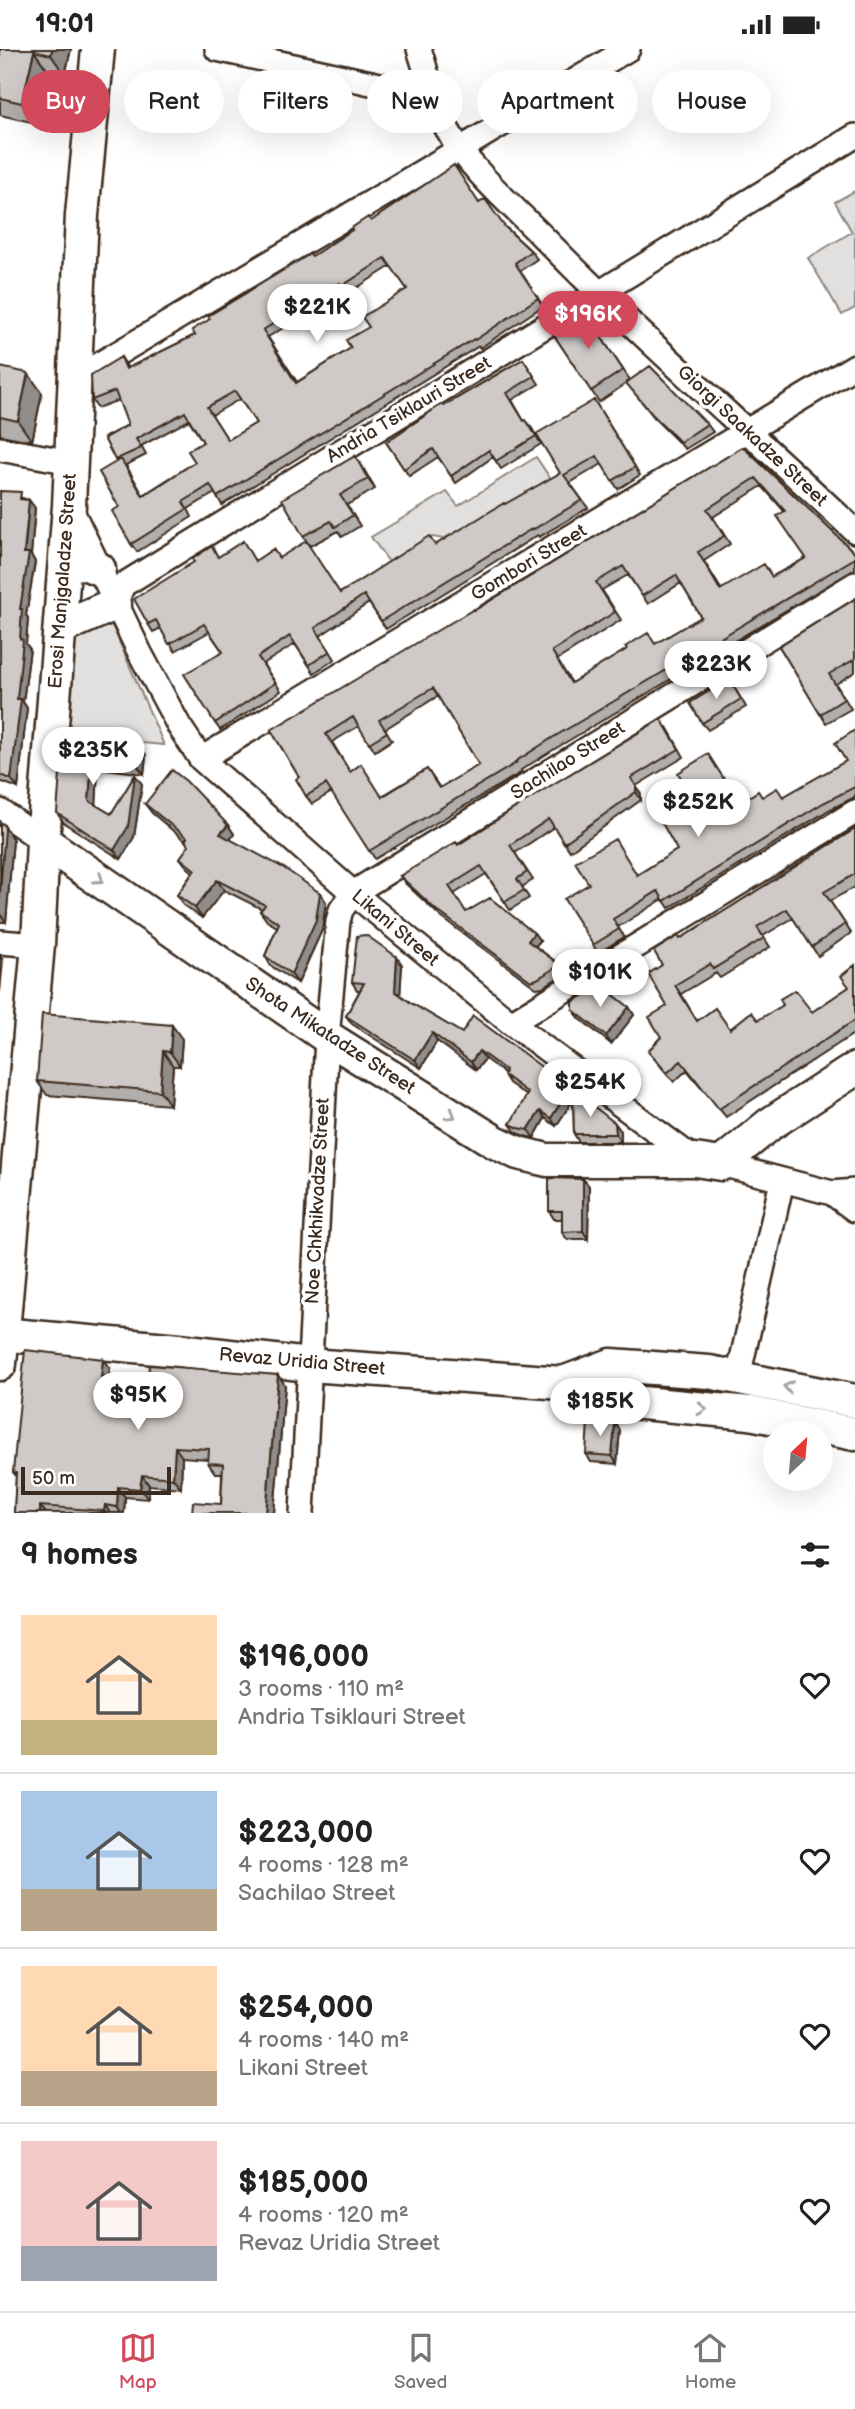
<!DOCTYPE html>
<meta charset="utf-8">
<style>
body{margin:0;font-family:"Balsamiq Sans",sans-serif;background:#f2f2f2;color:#222;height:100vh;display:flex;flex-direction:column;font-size:26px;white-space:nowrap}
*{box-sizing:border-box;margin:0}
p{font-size:23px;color:#767676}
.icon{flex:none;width:38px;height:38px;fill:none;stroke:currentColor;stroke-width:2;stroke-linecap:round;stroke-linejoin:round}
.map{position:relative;height:1464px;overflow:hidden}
.side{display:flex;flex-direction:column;background:#fff;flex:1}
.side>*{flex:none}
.top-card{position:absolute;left:21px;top:21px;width:814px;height:63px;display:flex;gap:14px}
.needle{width:46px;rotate:26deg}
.fabs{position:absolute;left:763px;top:1372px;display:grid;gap:14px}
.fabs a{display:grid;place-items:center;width:70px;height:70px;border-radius:50%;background:#fff;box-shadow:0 7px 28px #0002;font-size:35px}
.scale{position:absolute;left:21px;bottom:18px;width:150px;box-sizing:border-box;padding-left:7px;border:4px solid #3b2a1e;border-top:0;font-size:19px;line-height:24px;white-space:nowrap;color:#3b2a1e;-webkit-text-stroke:5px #fff;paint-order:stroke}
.price{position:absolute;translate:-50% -60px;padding:0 16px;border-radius:24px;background:#fff;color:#222;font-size:23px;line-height:46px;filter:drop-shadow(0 2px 4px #0008)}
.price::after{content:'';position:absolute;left:50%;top:42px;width:21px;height:16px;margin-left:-10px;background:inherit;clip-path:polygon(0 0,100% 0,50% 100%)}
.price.on{background:#d1495b;color:#fff}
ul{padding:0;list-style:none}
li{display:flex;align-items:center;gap:21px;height:175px;padding:0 21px}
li+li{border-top:2px solid #e0e0e0}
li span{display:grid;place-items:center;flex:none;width:196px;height:140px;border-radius:0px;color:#555}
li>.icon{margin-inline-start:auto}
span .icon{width:84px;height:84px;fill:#fffc;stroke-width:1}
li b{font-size:30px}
h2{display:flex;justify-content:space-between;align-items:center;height:84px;padding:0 21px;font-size:30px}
.chip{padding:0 24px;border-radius:32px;background:#fff;box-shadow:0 7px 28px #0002;font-size:24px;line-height:63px}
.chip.on{background:#d1495b;color:#fff}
.status{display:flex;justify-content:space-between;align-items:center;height:49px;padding:0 35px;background:#fff;direction:ltr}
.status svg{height:19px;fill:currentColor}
.dock{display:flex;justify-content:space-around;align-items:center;height:98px;border-top:2px solid #e0e0e0;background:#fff;font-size:19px;color:#767676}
.dock a{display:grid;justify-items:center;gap:4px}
.dock .on{color:#d1495b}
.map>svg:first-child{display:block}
.green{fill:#e2e0de;stroke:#8e857e;stroke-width:2}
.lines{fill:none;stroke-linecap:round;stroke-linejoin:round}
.street-casing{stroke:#3b2a1e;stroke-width:28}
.secondary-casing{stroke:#3b2a1e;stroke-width:37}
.street{stroke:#fff;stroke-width:23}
.secondary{stroke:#fff;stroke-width:32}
.wall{fill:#b2aeab;stroke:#3b2a1e;stroke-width:2;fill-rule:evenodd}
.shaded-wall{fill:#918d8b;stroke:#3b2a1e;stroke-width:2}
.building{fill:#cfcac7;stroke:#3b2a1e;stroke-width:2;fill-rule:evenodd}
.oneway{stroke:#a79f9a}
.labels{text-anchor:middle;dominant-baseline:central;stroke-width:7;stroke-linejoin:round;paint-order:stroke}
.street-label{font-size:19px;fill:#3b2a1e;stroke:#fff}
</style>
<div class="status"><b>19:01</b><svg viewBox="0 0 49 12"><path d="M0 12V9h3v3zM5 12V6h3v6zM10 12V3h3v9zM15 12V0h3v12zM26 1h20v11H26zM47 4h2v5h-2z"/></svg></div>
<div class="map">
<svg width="855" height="1464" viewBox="0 0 855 1464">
<rect width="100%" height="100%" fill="#fff"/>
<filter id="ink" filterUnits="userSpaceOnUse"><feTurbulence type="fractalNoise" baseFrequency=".0143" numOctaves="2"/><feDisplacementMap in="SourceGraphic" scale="14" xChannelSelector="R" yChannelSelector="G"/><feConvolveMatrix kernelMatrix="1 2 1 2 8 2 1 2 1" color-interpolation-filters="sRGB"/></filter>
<g filter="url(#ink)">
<path class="green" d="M855,142V259L842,266L808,209L852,183L835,153Z
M536,408L552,432L443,490L433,488L391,516L371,488L447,443L458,457Z
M108,567L164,696L59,686L66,585Z"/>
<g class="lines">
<defs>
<path id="street" d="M217,0L434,48
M419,0C428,27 434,55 447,80C468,119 515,159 546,191C645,292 752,385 855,482
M73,331L628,0
M0,400L71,413
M70,458L140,604L179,677L201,710L353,844L511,974L695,1111
M115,555L123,536L855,87
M201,710L855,317
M0,762L43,792
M0,893L38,896
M511,974L855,763
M721,1115L832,1144L855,1142
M832,1144L855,1161
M738,1328L782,1132
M302,1464L327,988L338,872L341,861L353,844L855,535"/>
<path id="secondary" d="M65,515L84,514L99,520
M60,579L115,555
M43,792L327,988L495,1093L518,1104L547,1111H695L721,1115L770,1075L855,1020
M0,1285L179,1301L309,1316L563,1334L609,1351L750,1364L855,1385
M0,1315L38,896L43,792L69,457L82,166L98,0
M563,1334L611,1316L709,1323L855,1352"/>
</defs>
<use href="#street" class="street-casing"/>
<use href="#secondary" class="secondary-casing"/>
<use href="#street" class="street"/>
<use href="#secondary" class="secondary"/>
</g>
<path class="wall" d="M0,0H71L65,26L48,22L36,74L0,66Z
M480,154L531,202L537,210L520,222L543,257L480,299L479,297L222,456L215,444L188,460L192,468L137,503L131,495L119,458L117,413L104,389L128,376L119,351L97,359L92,351L121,308L128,319L195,286L210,270L312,207L371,172ZM391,217L407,240L369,278L351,299L297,333L268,288L345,242L347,245ZM240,350L256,374L228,391L212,366ZM189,371L203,393L195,413L143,446L126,416L146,406L141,397Z
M584,262L630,331L707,375L713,383L685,400L657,372L627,334L599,353L552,283Z
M523,310L539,335L512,351L524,372L531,378L541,395L501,420L493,408L456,434L438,408L409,427L386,393L444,357Z
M0,318L42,344L32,392L0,386Z
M594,351L640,426L618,440L602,415L570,434L588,459L539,488L538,486L386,580L369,554L320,587L335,610L314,624L295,595L263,615L281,642L220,681L215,674L223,603L209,583L175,602L161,579L153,583L148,575L219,508L256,511L279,509L340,544L435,496L560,424Z
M743,398L855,504V520L558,698L521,721L522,723L375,810L332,743L312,755L306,747L299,728L271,681L475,561ZM762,437L784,462L806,509L773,527L721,540L704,512L730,495L713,468ZM628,526L648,555L681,534L701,568L655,595L572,634L557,611L621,571L602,541ZM438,647L479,716L440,739L427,720L382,747L350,723L332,693L359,677L375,702L392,691L385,680Z
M355,407L375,440L347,456L360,477L342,488L338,482L310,497L303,487Z
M0,442L29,451L35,459L31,506L35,513L26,566L28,569L26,595L30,600L23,653L27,659L18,739L0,732Z
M855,550V623L836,635L851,660L826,674L779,597Z
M729,630L746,658L708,681L702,674Z
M667,678L684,708L636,737L641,745V751L570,802L554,778L515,804L533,831L522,838L529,849L510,861L486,825L454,845L466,863L534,884L540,892L535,897L560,916L566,924L543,938L536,939L441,868L406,835L400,827Z
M855,681V748L829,761L669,859L663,850L618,878L624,888L598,904L593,896L589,835L637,826L677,801L733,744L749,748H783L846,712Z
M95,690L140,697L146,706L144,725L98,719L96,756L111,765L135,726L142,735L134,788L121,810L64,774L57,764Z
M145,755L228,776L234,785L230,791L320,844L326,853L322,881L298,934L271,917L265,907L277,878L267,872L260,862L262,860L224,841L202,869L183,856L177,846L193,823L187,818L180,809L189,797L185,792L152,764Z
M0,773L11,787L13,791L6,873H0Z
M855,780V838L830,852L851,884L818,907L793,869L763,887L770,898L720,929L716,924L681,945L697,972L730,980L758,971L812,963L849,938L855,916V984L726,1068L687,1021L674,1033L648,1002L661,988L667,957L662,916L680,890Z
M397,908L402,916L400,946L411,954L462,984L570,1039L573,1043L621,1082V1093H579L574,1085L573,1051L556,1077L545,1069L534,1089L524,1087L515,1082L510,1075L527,1047L509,1034L504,1026V1024L485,1010L476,1021L437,992L421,1019L352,975L346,967L360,941H357L352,933Z
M629,958L634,966L611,995L579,969L573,961Z
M182,990L180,1017H173L170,1056L47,1046L37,1032Z
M583,1130L589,1137L588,1190H567L562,1183V1170H554L549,1162Z
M110,1320L109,1328L148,1332L285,1336L274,1464H192L221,1455L222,1424H215L208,1414V1410L182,1408L181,1439L149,1436L148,1450L125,1448L124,1464H14L16,1427L13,1423Z
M615,1374L620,1381L617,1415L591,1413L586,1405Z"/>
<path class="shaded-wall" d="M52,0H71L65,26L51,6Z
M34,2L48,22L36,74L22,54Z
M28,324L42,344L32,392L18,372Z
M355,407L362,417L375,440L368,430Z
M29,451L35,459L31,506L35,513L26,566L28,569L26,595L30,600L23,653L27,659L18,739L11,730L20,590V560Z
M140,697L146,706L144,725L137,716Z
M92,709L98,719L96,762L89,752Z
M135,726L142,735L134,788L121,810L114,801Z
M636,737L641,745V751L636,743Z
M4,776L13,791L6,873L0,865V843Z
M228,776L234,785L226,795L220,785Z
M217,831L224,841L202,869L195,859Z
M320,844L326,853L322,881L298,934L291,925Z
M534,884L540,892L533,900L528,892Z
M0,906L3,911L0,943Z
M397,908L402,916L400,949L395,942Z
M629,958L634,966L611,995L606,987Z
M172,976L182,990L180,1017L170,1003Z
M432,984L437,992L421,1019L415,1011Z
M163,1002L173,1017L170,1056L160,1042Z
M479,1002L485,1010L476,1021L471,1013Z
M570,1039L576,1047L556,1077L551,1069Z
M540,1062L545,1069L534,1089L528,1081Z
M615,1074L621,1082V1093L616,1085Z
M583,1130L589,1137L588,1190L583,1182Z
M103,1310L110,1320L108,1338L101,1328Z
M278,1326L285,1336L274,1464H266Z
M615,1374L620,1381L617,1415L612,1407Z
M175,1398L182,1408L181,1439L173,1429Z
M142,1426L149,1436L148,1450L140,1440Z
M118,1438L125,1448L124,1464H121L117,1458Z
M105,1456L110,1464H106L104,1462Z
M40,1457L46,1464H40Z"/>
<path class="building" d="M0,0H52L51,6L34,2L22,54L0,49Z
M454,116L479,154L485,150L505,178L531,202L515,214L538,249L475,291L474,290L217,448L210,436L183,453L187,460L131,495L112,462L119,458L99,423L121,410L143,447L195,413L188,402L203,393L185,363L136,390L141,399L115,411L104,389L128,376L115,342L92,351L91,326L121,308L126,320L195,286L192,281L210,270L208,267L310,205L312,207L352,181L350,180L368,168L371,172ZM385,209L407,240L362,268L369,278L346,291L351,299L296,334L263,281L340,234L342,237ZM235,342L256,374L228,391L207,358Z
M584,262L623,321L591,342L552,283Z
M523,310L534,327L507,344L524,372L526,371L536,387L496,412L489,401L451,427L433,400L404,420L386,393L442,355L444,357Z
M650,317L707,375L680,393L652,365L626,334Z
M0,318L28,324L18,372L0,368Z
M594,351L635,418L612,432L597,407L564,426L582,451L534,480L533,479L381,572L364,546L315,579L330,602L309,616L290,587L258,608L275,634L215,674L184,625L223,603L204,575L169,595L156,571L148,575L134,550L194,513L192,510L212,497L218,508L243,492L255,512L273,500L279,509L306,492L340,544L429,487L435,496L504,454L505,455L560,424L536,385Z
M743,398L855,504V509L552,689L515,713L516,714L369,802L326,735L306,747L296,730L299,728L271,681L435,583L474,560L475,561ZM756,429L785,462L777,467L806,509L772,528L764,515L720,541L698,503L724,487L707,460ZM623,517L642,547L676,526L701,568L655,595L648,584L625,598L627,600L571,634L552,602L615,563L596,533ZM433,639L479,716L439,739L427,720L382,748L361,715L350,723L326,685L353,668L369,694L387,683L379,671Z
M355,407L368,430L340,446L353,466L335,478L331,472L303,487L282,450Z
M0,442L21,443L20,450L29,451L24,504H29L20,560H22L20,590L23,591L17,650H21L11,730L0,726Z
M855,550V610L829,625L844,650L820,665L779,597Z
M729,630L741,650L702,674L690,654Z
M661,670L679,700L631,729L636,737V743L564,794L549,770L510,796L527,823L517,830L524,841L505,853L481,817L449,837L466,863L490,849L534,884L528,892L560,916L537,930L531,932L435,860L400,827L456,793L458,796L537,745Z
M855,681V738L823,754L664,852L658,842L613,870L619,880L593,896L564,850L589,835L575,813L615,790L637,826L677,801L657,765L692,746L678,724L708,705L733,744L742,738L749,748L758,742L762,748L777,739L783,748L846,712L835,694Z
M63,685L93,687V690L140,697L137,716L92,709L89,752L111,765L135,726L128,778L114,801L57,764Z
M172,721L186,732L228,776L220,785L284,819L320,844L316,871L291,925L265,907L279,874L260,862L265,856L217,831L195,859L177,846L195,821L180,809L189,796L185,791L187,789L145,755Z
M0,773L4,776L5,780L0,843Z
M855,780V825L824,843L845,875L812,898L787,860L757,878L764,889L713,920L710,915L675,936L697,972L715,959L730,980L751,963L758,971L783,956L780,950L795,941L812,963L849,938L841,927L855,916V971L719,1060L681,1012L667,1024L648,1002L661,988L649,968L667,957L648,925L662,916L654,902L678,887L680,890Z
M366,886L397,908L395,942L411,954L462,984L473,967L570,1039L551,1069L540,1062L528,1081L519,1079L510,1075L528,1044L504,1026L505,1021L479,1002L471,1013L432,984L415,1011L346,967L364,934L352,933L357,887Z
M601,936L629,958L606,987L573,961V953Z
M42,965L172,976L170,1003L163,1002L160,1042L37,1032Z
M573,1041L615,1074L616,1085H574Z
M549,1129L583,1130V1182L562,1183V1162H549Z
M25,1301L103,1310L101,1328L148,1332L149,1316L278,1326L266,1464H192L193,1453L221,1455L223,1415L208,1414L209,1400L175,1398L173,1429L142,1426L140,1440L118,1438L117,1458L105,1456L104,1462L40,1457V1464H14L16,1424L13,1423Z
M588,1372L615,1374L612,1407L586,1405Z"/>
<defs><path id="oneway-chevron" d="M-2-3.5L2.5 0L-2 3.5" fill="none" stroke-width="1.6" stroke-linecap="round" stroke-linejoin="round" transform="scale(1.75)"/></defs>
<g class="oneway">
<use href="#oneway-chevron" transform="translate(99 830) rotate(35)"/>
<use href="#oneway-chevron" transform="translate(451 1066) rotate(32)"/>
<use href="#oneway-chevron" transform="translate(788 1338) rotate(-169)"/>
<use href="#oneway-chevron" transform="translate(702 1360) rotate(5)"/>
</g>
</g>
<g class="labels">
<g class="street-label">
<text transform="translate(409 361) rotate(-31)">Andria Tsiklauri Street</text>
<text transform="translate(752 387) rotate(43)">Giorgi Saakadze Street</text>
<text transform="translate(529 514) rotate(-31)">Gombori Street</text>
<text transform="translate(63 532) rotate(-86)">Erosi Manjgaladze Street</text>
<text transform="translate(568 712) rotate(-32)">Sachilao Street</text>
<text transform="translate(395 879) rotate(40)">Likani Street</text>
<text transform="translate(330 987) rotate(33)">Shota Mikatadze Street</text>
<text transform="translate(318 1152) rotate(-87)">Noe Chkhikvadze Street</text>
<text transform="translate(302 1313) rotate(5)">Revaz Uridia Street</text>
</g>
</g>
</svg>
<div class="fabs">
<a><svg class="needle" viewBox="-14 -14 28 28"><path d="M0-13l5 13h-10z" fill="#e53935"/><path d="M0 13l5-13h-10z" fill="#767676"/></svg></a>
</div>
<div class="scale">50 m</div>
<b class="price" style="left:317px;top:295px">$221K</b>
<b class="price on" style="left:588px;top:302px">$196K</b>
<b class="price" style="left:716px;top:652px">$223K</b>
<b class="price" style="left:93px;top:738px">$235K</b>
<b class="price" style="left:698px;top:790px">$252K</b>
<b class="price" style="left:600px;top:960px">$101K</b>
<b class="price" style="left:590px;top:1070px">$254K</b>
<b class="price" style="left:138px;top:1383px">$95K</b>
<b class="price" style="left:600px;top:1389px">$185K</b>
<div class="top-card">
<a class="chip on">Buy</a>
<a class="chip">Rent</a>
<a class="chip">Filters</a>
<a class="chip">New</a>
<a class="chip">Apartment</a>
<a class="chip">House</a>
</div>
</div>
<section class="side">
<h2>9 homes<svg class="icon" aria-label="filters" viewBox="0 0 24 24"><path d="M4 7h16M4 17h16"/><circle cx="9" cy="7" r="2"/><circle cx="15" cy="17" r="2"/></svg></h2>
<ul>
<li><span style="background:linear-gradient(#ffd9b3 75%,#c2b280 0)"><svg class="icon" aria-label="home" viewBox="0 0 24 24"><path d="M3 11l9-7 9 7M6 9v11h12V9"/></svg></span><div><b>$196,000</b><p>3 rooms · 110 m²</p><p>Andria Tsiklauri Street</p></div><svg class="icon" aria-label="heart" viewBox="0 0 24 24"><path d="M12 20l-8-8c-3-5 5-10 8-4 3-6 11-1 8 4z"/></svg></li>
<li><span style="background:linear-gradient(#a9c7e8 70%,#b9a48a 0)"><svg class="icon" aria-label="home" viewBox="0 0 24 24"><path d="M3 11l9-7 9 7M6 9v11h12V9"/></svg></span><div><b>$223,000</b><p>4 rooms · 128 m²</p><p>Sachilao Street</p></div><svg class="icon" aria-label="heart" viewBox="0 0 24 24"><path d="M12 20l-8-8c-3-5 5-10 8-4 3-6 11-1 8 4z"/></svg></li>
<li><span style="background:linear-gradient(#ffd9b3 75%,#b9a48a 0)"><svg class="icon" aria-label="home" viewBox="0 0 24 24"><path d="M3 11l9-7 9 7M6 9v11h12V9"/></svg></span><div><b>$254,000</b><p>4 rooms · 140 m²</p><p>Likani Street</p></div><svg class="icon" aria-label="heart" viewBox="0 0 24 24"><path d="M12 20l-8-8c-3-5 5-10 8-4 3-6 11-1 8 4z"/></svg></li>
<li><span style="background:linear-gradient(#f6c9c9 75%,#9aa5b1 0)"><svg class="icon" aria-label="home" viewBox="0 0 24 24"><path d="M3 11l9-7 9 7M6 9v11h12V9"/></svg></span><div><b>$185,000</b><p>4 rooms · 120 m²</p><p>Revaz Uridia Street</p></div><svg class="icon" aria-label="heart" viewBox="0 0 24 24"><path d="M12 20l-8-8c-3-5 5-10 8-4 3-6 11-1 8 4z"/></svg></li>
</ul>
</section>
<nav class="dock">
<a class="on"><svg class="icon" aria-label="map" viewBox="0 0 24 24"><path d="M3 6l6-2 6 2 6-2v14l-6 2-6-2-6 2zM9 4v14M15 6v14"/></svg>Map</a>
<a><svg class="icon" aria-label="saved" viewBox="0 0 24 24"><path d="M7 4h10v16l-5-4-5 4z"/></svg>Saved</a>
<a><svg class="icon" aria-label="home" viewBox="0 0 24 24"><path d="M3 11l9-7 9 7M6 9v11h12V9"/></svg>Home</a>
</nav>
